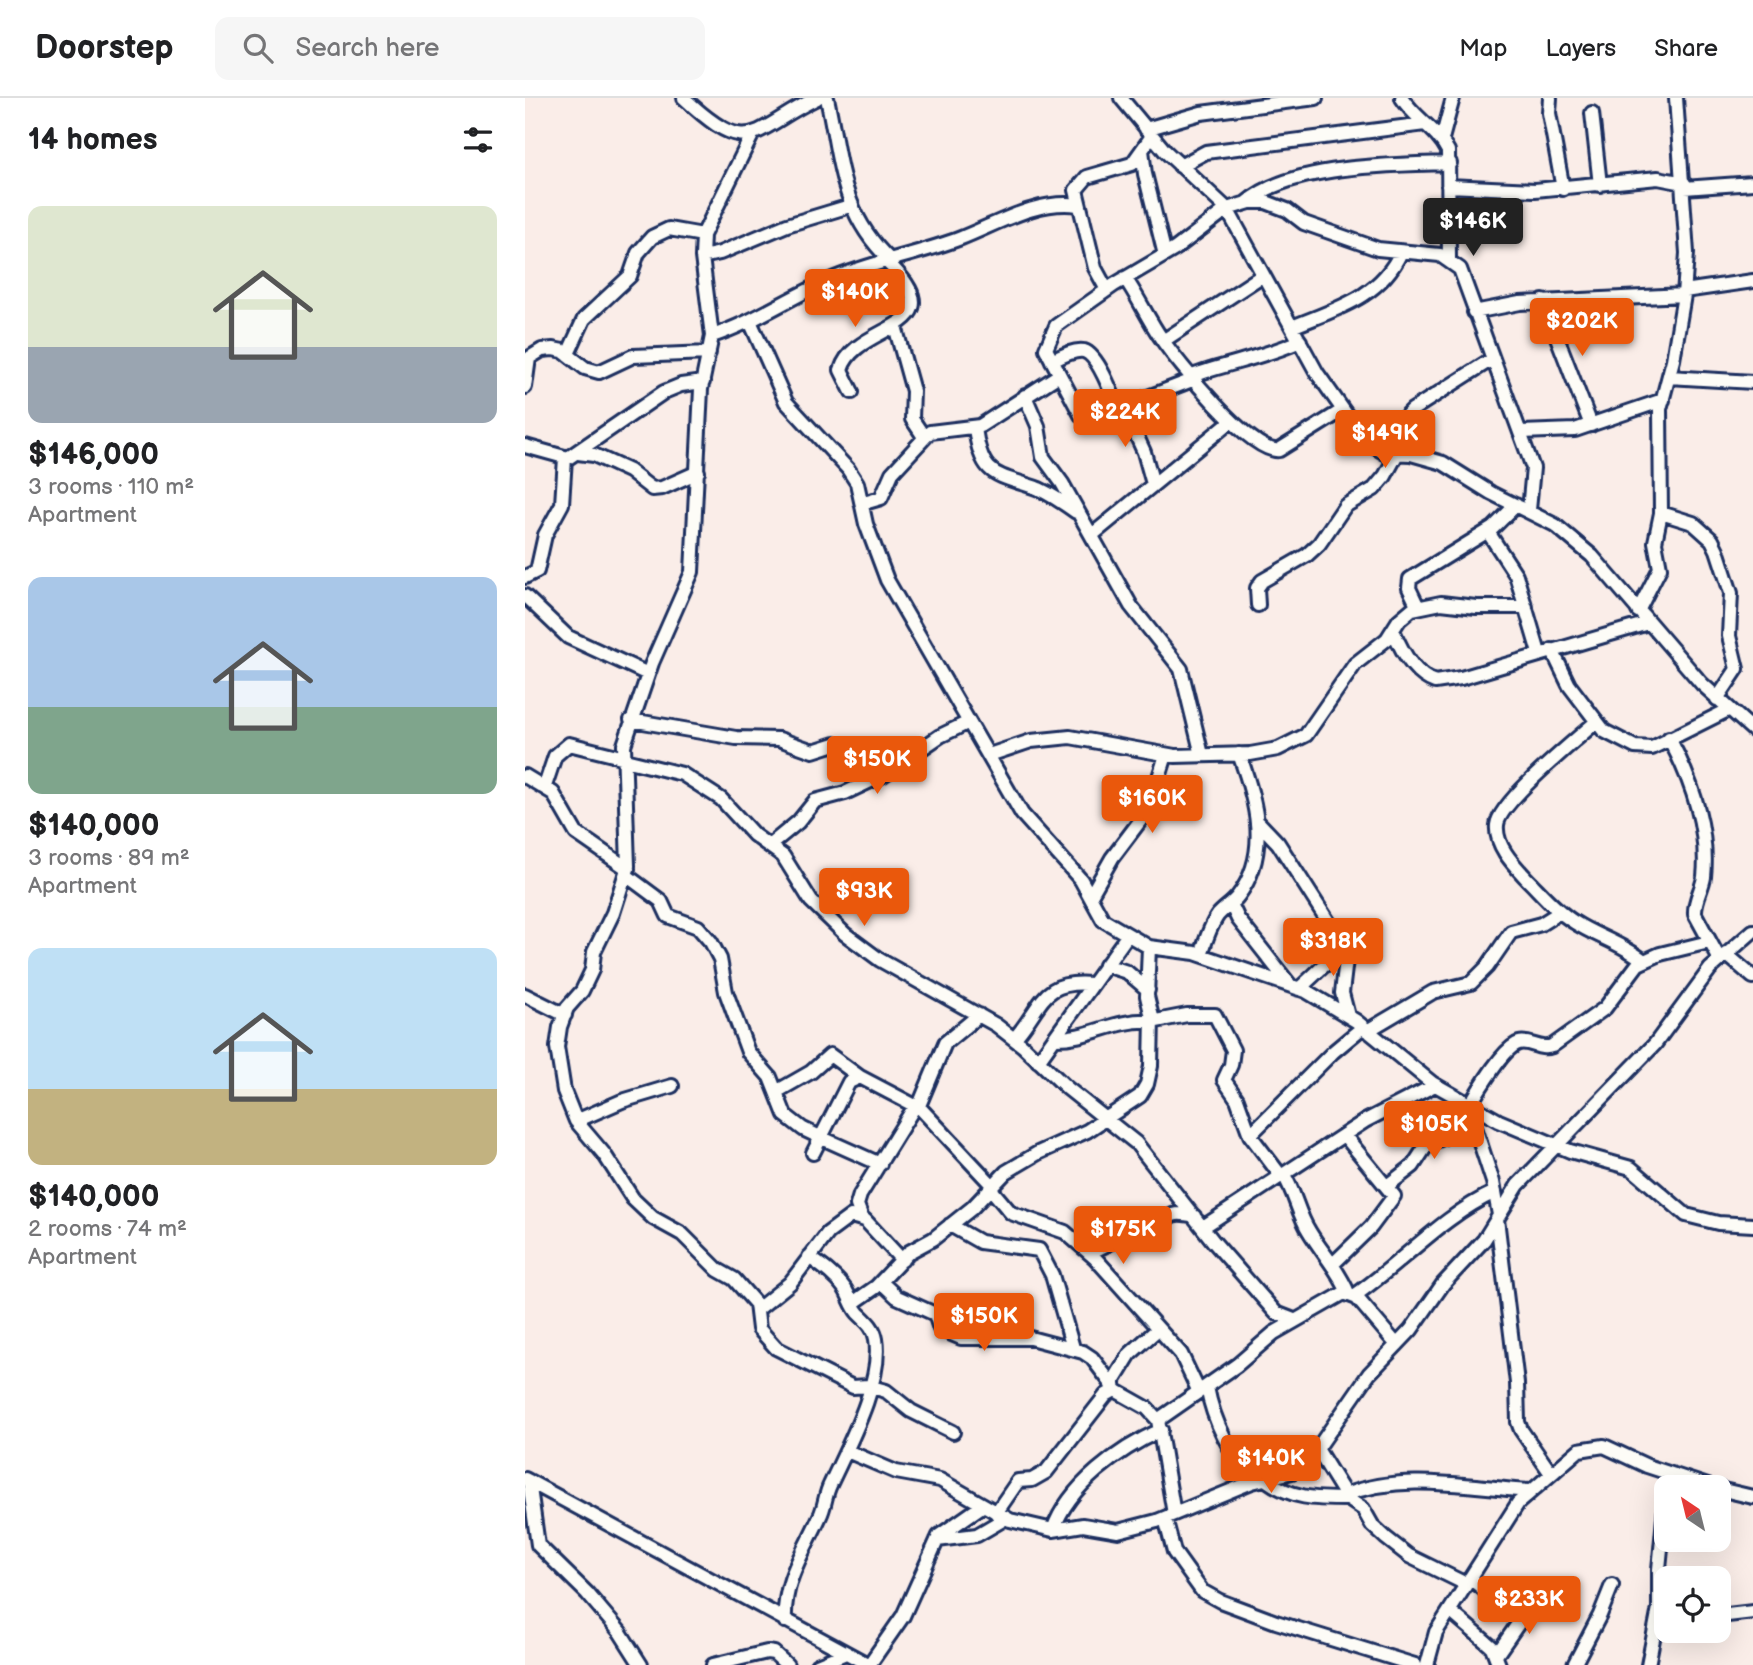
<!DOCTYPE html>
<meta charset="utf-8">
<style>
body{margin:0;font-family:"Balsamiq Sans",sans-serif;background:#f6f6f6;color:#202124;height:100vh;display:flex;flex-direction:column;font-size:26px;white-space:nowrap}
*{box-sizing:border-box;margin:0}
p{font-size:23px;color:#757577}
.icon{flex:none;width:38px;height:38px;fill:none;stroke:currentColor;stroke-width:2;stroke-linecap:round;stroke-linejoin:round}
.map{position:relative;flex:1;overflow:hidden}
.panel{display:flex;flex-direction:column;background:#fff;width:525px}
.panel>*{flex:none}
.needle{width:46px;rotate:325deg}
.buttons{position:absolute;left:1129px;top:1377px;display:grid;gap:14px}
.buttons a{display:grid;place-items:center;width:77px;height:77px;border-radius:14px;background:#fff;box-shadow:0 7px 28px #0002;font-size:35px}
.price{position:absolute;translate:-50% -60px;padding:0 16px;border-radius:7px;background:#ea580c;color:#fff;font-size:23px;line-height:46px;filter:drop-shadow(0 2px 4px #0008)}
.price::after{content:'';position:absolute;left:50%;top:42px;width:21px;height:16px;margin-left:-10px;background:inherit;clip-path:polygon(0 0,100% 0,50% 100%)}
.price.current{background:#222;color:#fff}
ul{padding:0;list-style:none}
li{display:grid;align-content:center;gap:14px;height:371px;padding:0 28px}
li span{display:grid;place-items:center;height:217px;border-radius:14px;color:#555}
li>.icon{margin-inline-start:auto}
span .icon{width:126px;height:126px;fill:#fffc;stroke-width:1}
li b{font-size:30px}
h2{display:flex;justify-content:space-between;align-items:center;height:84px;padding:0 28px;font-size:30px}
header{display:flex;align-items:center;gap:42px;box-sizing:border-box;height:98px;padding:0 35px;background:#fff;border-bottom:2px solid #e0e0e0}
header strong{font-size:33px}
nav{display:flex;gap:38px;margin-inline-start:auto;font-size:24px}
.search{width:490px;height:63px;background:#f6f6f6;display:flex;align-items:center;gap:18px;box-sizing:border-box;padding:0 24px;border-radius:14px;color:#757577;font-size:26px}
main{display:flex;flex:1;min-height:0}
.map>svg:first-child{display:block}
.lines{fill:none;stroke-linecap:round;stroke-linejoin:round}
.minor-casing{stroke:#1b2f5e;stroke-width:18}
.minor{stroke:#fdfcf7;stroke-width:12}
</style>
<header>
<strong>Doorstep</strong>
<div class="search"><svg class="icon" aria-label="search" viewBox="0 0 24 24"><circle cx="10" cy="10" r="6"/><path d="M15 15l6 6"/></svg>Search here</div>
<nav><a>Map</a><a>Layers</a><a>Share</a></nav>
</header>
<main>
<section class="panel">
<h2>14 homes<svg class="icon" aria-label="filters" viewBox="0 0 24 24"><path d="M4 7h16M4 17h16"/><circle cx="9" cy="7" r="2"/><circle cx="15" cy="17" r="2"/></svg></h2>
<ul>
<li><span style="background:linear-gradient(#dfe7d0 65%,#9aa5b1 0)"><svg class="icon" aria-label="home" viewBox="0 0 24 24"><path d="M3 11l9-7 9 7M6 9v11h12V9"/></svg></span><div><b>$146,000</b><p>3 rooms · 110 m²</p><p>Apartment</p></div></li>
<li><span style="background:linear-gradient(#a9c7e8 60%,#7fa58c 0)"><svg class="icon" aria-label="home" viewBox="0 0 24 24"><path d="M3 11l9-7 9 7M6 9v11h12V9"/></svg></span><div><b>$140,000</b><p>3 rooms · 89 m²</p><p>Apartment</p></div></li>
<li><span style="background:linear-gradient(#bfe0f5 65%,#c2b280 0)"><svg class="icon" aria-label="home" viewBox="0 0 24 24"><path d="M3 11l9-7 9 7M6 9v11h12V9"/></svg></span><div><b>$140,000</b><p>2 rooms · 74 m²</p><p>Apartment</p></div></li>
</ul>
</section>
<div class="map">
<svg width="1228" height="1567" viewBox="0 0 1228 1567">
<rect width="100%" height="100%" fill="#faede8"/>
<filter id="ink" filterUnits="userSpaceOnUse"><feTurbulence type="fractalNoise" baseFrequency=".0143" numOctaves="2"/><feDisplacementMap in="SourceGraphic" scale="14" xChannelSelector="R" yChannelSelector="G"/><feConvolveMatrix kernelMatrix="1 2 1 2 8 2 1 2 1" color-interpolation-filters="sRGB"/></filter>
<g filter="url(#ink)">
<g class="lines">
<defs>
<path id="minor" d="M159,0C226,63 226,32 292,0
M302,0C316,63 315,115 365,162
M596,0L640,53L702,111L792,275L840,343L860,355L886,356L918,365L966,395L1030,427L1067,458L1177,586L1228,632
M877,0C890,21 912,31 923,53L924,161
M1025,0L1024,15L1038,91
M1067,15L1075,87
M621,31L676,15L791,0
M227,37L178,137L177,159L187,238L176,291L167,474L127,565L99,647L103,768L88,815L69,854L67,872L57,893L42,910L35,929L32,949L39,993L51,1023L79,1056L108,1101L128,1120L157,1136L193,1172L209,1181L231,1206L234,1231L251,1250L328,1289L343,1288L361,1293L386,1313L428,1334
M917,41L928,0
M617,52L620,76L640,157
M655,68L681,54L900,26
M923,88L1010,92L1133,80L1159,85
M1159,90L1228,85
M721,105C765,66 867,67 925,65
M177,159L195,155L262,127L325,108
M600,180C613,199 623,221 636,240C652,264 727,357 754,352L818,312
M582,192L570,170L551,92L562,79L607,66L627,38
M1159,193L1228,183
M1018,203L1066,327
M949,214L995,205L1159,197
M225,223L261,304L323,371L332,385L341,426L362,482L497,716L556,782L578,822L624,849L670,855L781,893L831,923L907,985L974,1023L1045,1053L1106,1070L1161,1117L1193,1125L1228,1127
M370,228L388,293L387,321L399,339
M767,229C810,211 855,200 876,154
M187,238C228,225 263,200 303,183C345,164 392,157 436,140C472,126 512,101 553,107
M638,243L738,177
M43,256L59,221L105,178L113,155L127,139L144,131L178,137
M527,263C535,259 549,251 559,253C573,257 588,298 593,311
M667,278C703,265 740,259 775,243
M1144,279L1228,284
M670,281L563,322L556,317L521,251L531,228L589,187L650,151L702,111L725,104H741L762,112L779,125L853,151L915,157L935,171L1008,370L1004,412
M0,289L4,260L17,252L28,251L38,253L60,270L74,274L108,258L184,255
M327,294L316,272C330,223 437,234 361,163
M500,298L513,328L518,359L537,385L606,508L656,571L677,657
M598,308L619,354L628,386
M450,329C456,382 474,376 514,391C527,397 540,406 551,414
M996,334L1050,332L1138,302
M0,348L43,360L139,294L156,287L178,284
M53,355L69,357L104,373L127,391L137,390L173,374
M860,355L878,321L887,312L967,261
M339,405L356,400L367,375L405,334L455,328L534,277
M1136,415L1168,425L1187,442L1192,452L1206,495L1204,538L1212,571L1192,601
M963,434L991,477L1014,555
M567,437L706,323
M0,479L12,473L20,437L37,406L40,360
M0,498L43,539L123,576
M733,507L732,490L737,483L782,457L794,446L820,408L849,391L860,378L872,356
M893,509L884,490L885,481L968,430L991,407
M1113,513L1135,470L1130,444L1136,415L1135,311L1148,262L1159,197L1162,155L1151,0
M868,532C876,552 889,577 910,584L936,580L1123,525
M1027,552L1044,587L1079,633L1110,649L1127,650L1203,612
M106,622L211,640L254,641L288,653L310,646L326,662L341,685
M1071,624C1052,641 974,704 972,727C970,748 989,767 1002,781C1017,796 1031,813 1049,824C1072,839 1097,845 1119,863
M1144,640C1167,683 1184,730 1179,779C1177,792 1169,802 1170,816L1195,862
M464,657L506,643L545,639L650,658L725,656L753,651L781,637L830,566L862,541L874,522L887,511L916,505L951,509H1001
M100,662L157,676L196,701L229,737L258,758L286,803L320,836L355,862L471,927L498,948L542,990L611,1045L688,1143L751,1215L769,1222
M0,678L28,695L51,735L103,771
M20,688L30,658L44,646L100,660
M734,725L753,745L822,853L817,895L823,918
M245,747L273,724L290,703L320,695L358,677L415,638L444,624
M101,777L136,803L143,818L173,829L186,844L195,861L201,894L223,954L245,979L260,1017L278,1031L297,1040
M566,797L587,760L624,711L641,657
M706,806L713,821L765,887
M1201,856L1228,879
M676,857C680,844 685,828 693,817C699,810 708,805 713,798C746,755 731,702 714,656
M580,867L602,874L623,892
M774,891L819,849
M0,897L40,917
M626,924L662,917H690L708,952L706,967L699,982L712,1001L725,1037L756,1078
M842,933L908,894L946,885L962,869L986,834L1016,826L1035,814
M529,940C565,941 588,921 626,923
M489,941C519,907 515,882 566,886
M513,963L602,838
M251,994L286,974L305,957L335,979
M942,1005L968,1084L974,1117
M945,1007C953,993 979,949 994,945C1006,942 1014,953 1027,948L1080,910L1113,866L1135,856L1184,844
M393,1010L420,945L454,917
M51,1023L97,1003L147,988
M725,1037L808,954L838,929
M297,1040L355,1066
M288,1055L324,984L335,979L396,1011L468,1088
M759,1077C770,1095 773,1116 784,1133C797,1155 814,1172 823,1195
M862,1088L888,1068L901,1048L949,1024
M465,1090L486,1115L540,1134L570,1160L656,1256L674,1294
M337,1120L332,1107L335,1097L390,1008
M972,1121L992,1285L993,1324L996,1332L1025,1374
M425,1127L455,1144L514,1152L527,1177L548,1250
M678,1129L840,1023L910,987
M565,1155L601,1137H625C645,1122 640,1111 669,1118
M808,1166L846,1129L869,1098L819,1037
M356,1184L372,1199L410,1216L415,1231L436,1240H505L558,1254L567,1260L592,1293
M829,1198C877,1165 917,1118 970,1094
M328,1205L351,1189L384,1154L408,1141L447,1110L481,1074L513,1055L562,1033L615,998L622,986L626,968L627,919L622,898L624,849
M233,1211L265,1185L303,1135L326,1118L340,1122L377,1162
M586,1287L605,1256L633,1231
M682,1289C688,1322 706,1360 731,1383
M633,1322L712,1267L749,1235L819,1195L832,1200L872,1247
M792,1351L823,1401L838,1411L847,1427L861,1440L884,1458L941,1486
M322,1353L371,1374L415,1382L485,1422L528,1432L558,1427L593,1433L632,1423L727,1384L767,1374L790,1354L844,1276L886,1232L918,1186L959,1142L993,1087L1130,946L1185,871L1228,833
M0,1381L344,1567
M740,1381C767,1401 790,1401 823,1401
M4,1383L13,1447L62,1495L95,1534L116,1567
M1194,1391L1228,1399
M820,1397C880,1374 942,1389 1005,1393
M471,1415L493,1383L507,1382L521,1374L581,1297L590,1292L622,1310L633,1322L649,1416
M640,1420L649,1454L677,1493L695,1503L751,1524L890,1567
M528,1432C544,1387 594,1351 636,1332
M412,1442L452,1437L481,1420
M945,1480L995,1521
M925,1513L967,1549L974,1567
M1194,1518L1228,1514
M260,1523C258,1482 279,1454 295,1418C300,1408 300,1397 305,1387C323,1348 358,1284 351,1241C349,1229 341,1223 333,1215C327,1208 325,1199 320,1191C311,1178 298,1169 284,1159
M972,1556L1009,1503
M188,1567L242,1554L249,1555L262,1567
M292,1567L321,1555
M344,1567L378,1518L414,1438L457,1408
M902,1567L911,1534L993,1405L1054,1352L1079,1348L1122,1368L1189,1390
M1049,1567L1075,1517L1087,1487
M1123,1567L1134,1510V1471L1141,1400"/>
</defs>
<use href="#minor" class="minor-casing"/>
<use href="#minor" class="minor"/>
</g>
</g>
</svg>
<div class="buttons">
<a><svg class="needle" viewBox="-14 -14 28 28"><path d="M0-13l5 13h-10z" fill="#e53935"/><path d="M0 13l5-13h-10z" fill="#757577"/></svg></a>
<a><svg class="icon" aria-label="locate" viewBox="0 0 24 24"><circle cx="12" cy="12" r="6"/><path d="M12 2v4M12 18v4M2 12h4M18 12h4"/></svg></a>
</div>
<b class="price current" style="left:948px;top:160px">$146K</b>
<b class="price" style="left:330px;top:231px">$140K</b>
<b class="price" style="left:1057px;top:260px">$202K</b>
<b class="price" style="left:600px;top:351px">$224K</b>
<b class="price" style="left:860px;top:372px">$149K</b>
<b class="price" style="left:352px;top:698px">$150K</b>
<b class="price" style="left:627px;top:737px">$160K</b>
<b class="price" style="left:339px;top:830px">$93K</b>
<b class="price" style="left:808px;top:880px">$318K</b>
<b class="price" style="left:909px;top:1063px">$105K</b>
<b class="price" style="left:598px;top:1168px">$175K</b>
<b class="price" style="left:459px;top:1255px">$150K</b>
<b class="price" style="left:746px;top:1397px">$140K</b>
<b class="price" style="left:1004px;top:1538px">$233K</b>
</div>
</main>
